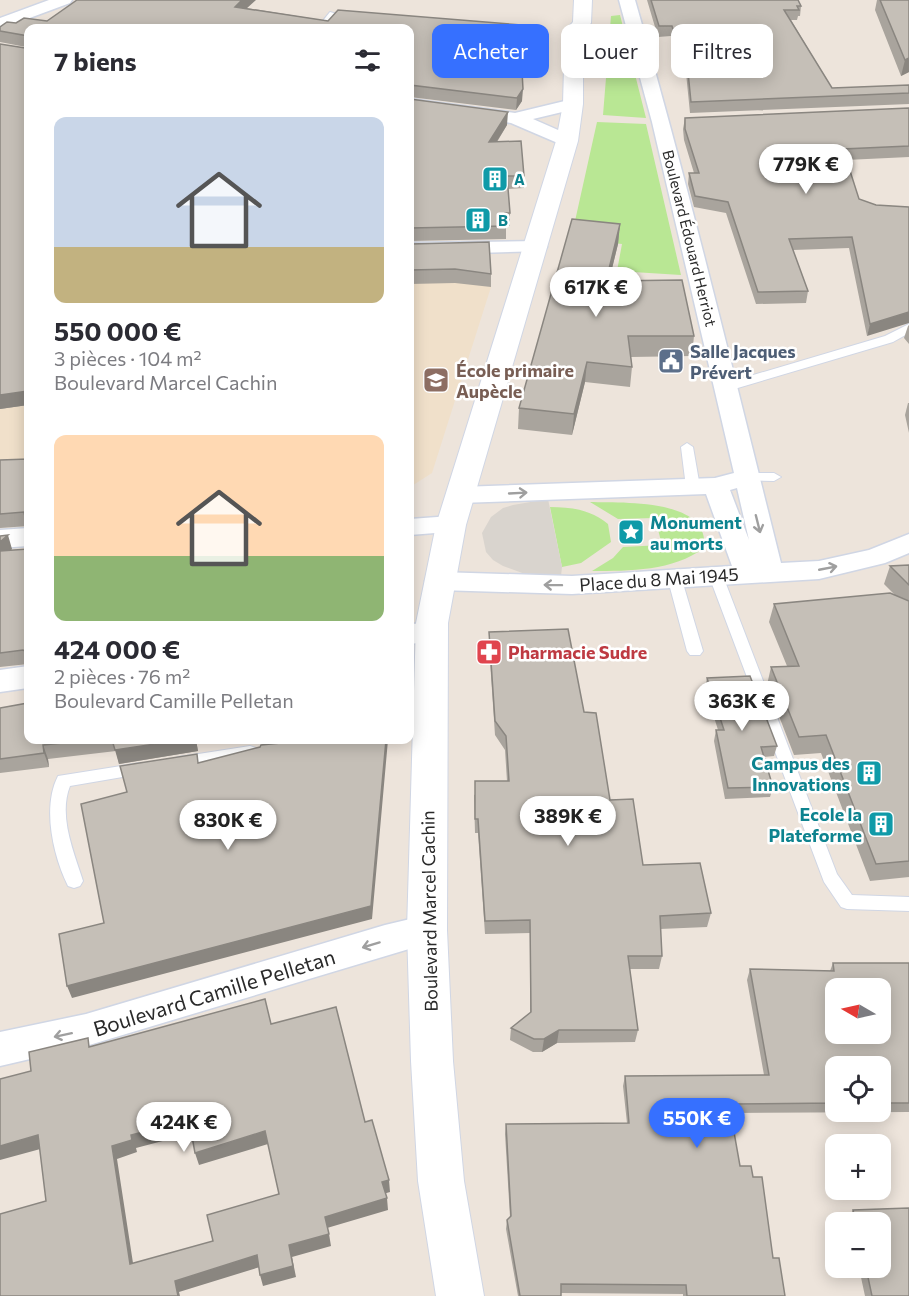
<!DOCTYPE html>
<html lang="fr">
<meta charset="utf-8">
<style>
body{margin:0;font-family:Commissioner,sans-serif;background:#f2f2f3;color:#2b2b33;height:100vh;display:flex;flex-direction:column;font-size:22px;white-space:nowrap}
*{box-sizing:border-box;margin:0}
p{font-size:20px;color:#7c7c81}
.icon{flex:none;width:33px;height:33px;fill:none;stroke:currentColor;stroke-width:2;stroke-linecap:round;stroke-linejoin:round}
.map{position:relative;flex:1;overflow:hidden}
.details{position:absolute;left:24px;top:24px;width:390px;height:720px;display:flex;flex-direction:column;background:#fff;border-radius:12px;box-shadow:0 3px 15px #0003}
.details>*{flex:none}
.hud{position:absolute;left:432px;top:24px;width:387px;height:54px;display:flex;gap:12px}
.needle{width:39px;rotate:279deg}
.tools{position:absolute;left:825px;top:978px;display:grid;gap:12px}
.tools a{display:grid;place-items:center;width:66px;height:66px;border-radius:12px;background:#fff;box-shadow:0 3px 15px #0003;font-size:30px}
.price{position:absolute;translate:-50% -51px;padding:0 14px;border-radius:21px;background:#fff;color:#222;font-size:20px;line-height:39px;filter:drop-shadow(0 2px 3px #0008)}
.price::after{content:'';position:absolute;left:50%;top:36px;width:18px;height:14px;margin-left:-9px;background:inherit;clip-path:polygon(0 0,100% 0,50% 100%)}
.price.current{background:#3670ff;color:#fff}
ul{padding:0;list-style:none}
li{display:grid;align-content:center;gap:12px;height:318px;padding:0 30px}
li span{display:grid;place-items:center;height:186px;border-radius:12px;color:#555}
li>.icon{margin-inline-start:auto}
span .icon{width:108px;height:108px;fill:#fffc;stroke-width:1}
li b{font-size:26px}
h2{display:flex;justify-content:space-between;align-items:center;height:72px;padding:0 30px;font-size:26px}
.pill{padding:0 21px;border-radius:12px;background:#fff;box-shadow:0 3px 15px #0003;font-size:21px;line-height:54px}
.pill.current{background:#3670ff;color:#fff}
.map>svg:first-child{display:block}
.education{fill:#f0e0ca}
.green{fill:#b9e794}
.plaza{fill:#d9d4ce}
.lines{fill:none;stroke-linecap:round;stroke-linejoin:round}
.service-casing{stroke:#d0d6e4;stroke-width:2}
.minor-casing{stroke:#d0d6e4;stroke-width:3}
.secondary-casing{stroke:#d0d6e4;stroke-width:2}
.service{fill:#fff;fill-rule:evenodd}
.minor{fill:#fff;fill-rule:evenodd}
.secondary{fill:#fff;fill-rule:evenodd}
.wall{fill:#a9a49d;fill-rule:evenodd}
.shaded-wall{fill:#8a8680}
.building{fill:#c5bfb7;stroke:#8a8680;stroke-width:1.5;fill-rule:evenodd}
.oneway{stroke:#9f9f9f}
.labels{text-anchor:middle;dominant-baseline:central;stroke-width:5;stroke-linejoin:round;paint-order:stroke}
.far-culture-label{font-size:15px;font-weight:bold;fill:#0d838f;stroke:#fff;text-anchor:start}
.far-street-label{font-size:15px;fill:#2a2a2a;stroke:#fff}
.service-label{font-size:18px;font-weight:bold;fill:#4e5e75;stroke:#fff;text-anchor:start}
.education-label{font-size:18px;font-weight:bold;fill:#785e54;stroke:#fff;text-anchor:start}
.culture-label{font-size:18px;font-weight:bold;fill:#0d838f;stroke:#fff;text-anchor:end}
.street-label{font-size:18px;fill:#2a2a2a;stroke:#fff}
.health-label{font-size:18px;font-weight:bold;fill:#be3a42;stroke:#fff;text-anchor:start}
.near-street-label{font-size:21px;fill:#2a2a2a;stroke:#fff}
</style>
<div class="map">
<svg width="909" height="1296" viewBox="0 0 909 1296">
<rect width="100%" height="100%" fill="#ede4db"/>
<path class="education" d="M488,257L491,287L432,473L410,487V260Z
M28,377V515L0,516V381Z"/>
<path class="green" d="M620,15L646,118L603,115L611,16Z
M597,122L646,124L681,275L617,271L622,244L571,239Z
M590,502C622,503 711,498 704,548C673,571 630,571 592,571L613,558L623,547L662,545L655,518L618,519Z
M550,507C572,507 591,510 608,524L611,542L581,563L562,567Z"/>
<path class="plaza" d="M548,499L562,567L561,576L525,574L503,566L493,560L486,552L482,533L491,517L503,508L513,505Z"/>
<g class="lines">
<defs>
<path id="service" d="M330,12L337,14L325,28H317Z
M909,324V333L893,342L731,390H723L721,387L723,384L885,336Z
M687,443L693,447L700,487L693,491L686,487L681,447Z
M747,473H774L781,477L774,481L742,480L740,477Z
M716,571L723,576L837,874L852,895L909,897V911L847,909L841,907L824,882L709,576Z
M675,575L682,580L703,651L700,655H690L687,651L668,580Z
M250,746L256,748L258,752L256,756L250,758L179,769L173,767L171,763L173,759L179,757Z
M140,763L146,765L148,769L146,773L70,786C58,816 74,852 83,881L80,886L74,888L68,886C53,856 42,807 58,776Z"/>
<path id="minor" d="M49,0H72L70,3L0,29V18Z
M619,0H635C689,187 734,375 781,563L819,561L869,550L909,534V553L885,563L819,579L572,594L439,590L429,588L425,581L429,574L439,572L572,576L732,566L706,494L460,503L451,501L447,495L451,489L460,487L715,478L734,473L652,122ZM737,488L749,540L730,490Z
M410,99L515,113L573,99L579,100L582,104L579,108L533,119L574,137L576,141L574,145L567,147L511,123L410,109Z
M537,241L544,243L547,247L544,251L410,255V243Z
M451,516L460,519L464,525L460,531L410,535V519Z
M28,528V546L0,548V530Z
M432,623L442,626L446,633L442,640L410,644V624Z
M28,666V688L0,692V670Z
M427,915L439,920L444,930L439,940L86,1046L0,1066V1032L86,1014L385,925Z"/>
<path id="secondary" d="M574,0H592L591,23L583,32V104L578,141L466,525L448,623L447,930L453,1061L464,1181L484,1296H436L418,1181L411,1061L407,930L416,623L436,525L556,141L563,104L565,31L573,22Z"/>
</defs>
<use href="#service" class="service-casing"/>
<use href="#minor" class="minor-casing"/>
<use href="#secondary" class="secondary-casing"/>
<use href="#service" class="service"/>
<use href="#minor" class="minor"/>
<use href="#secondary" class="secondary"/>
</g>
<path class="wall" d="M647,0H798L801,6L800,16H798L797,20H791L832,88L909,85V104L690,113L683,43H672L671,36L658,37Z
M877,0H909V72L901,76L875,10Z
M247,8L328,21L533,37L522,63V101L516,110L410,97L28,28V405L0,409V44L25,48L26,47L0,42V27L16,23L47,21Z
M410,99L507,125L497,142L524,176V188L508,189L510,213V226H506V239L410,241Z
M909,108V157L846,160L859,199L876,205L909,207L867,336L849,248L793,250L808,291L806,303L756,304L726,213L694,207L688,184L689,173H694L684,140L683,129L685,118Z
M620,224L618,244L609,281L694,336L692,356L631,357L632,367L630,387L585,382L572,435L518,429L519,408Z
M410,244L491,274V287L455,283L410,284Z
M909,325V344L904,338L908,326Z
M908,403H909V433L905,415Z
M28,459V526L0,528V460Z
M0,536L12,549L11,550L28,549V664L0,667Z
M909,565V877L870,881L821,753L794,755L767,685L771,667L787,666L769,622L774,604L895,595L884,584L890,566Z
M489,632L584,712L610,800L643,865L711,913L707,927L660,929L662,956L659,969H630L638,1030L635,1042L557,1043L542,1052H533L510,1040L511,1028L530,1013V933L485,934L478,833H475L474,795L507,781L505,750L495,735L489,646Z
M707,678L777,746L774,756L764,757L773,787L770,797L725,799L714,741L716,730H718L705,688Z
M0,708L28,740H196L198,751L119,764L116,751L48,759L49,767L0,773Z
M263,740H290L263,742Z
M833,963H909V1112L730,1113L740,1166L753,1177L773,1258L785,1296H683V1294L561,1293V1296H518L506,1229L507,1220L510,1217L505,1134L506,1124L627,1123L623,1086L625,1076L764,1075L747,980L750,969L830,971ZM836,1066H880V1112H836Z
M909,1208V1296H865L859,1268H880V1222H849L848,1219L853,1210Z"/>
<path class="shaded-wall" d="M242,0H256L236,18L235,7Z
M534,26L533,37L521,65V53Z
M909,58V72L901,76L905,60Z
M523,89L522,101L516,110L517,98Z
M508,112L507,125L489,154V142Z
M620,224L618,244L604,301L606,281Z
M909,312V323L867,336L870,324Z
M587,362L585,382L572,435L574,414Z
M28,391V405L0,409V395Z
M8,535L12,549L0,559V542Z
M182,740H196L198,751L119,764L115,750Z
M386,740H388L372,919L72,998L67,986Z
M43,745L48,759L49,767L44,753Z
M559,1030L557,1043L542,1052L544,1039Z
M189,1120L193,1133L136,1148L137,1152L117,1159L135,1276L130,1264L112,1146L131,1135Z
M265,1131L268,1144L199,1165L195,1153Z
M38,1135L44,1148L0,1160V1146Z
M389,1180L390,1192L383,1194L382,1182Z
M387,1198L388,1210L327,1228L325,1217Z
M329,1234L331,1246L292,1257L296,1277L263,1286L260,1275L289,1245Z
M257,1255L260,1267L179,1292L180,1296H178L175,1281Z"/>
<path class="building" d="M77,0H242L235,7L328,21L338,10L534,26L521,53L523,89L517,98L410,85V28H28V391L0,395V44L25,48L28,46V36L0,31V27L7,22L16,23L24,18L47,21Z
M651,0H798L801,6H797L799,10H784L832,88L909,85V93L691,102L684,32L674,33L672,26H659Z
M880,0H909V58L905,60Z
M410,99L508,112L489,142L521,141L524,176H507L510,213H505L506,226L410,228Z
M909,108V146L843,149L859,199L876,205L909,207V312L870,324L852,237L789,239L808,291L758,292L728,202L695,196L689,173H699L685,129V118Z
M572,219L620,224L606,281L682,280L694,336H628L632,367L587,362L574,414L519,408Z
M489,242L491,274L455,269L410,270V244Z
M28,459V519L26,521L24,512L0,514V460Z
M8,535L0,542V536Z
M28,549V652H26L23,650L0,653V551Z
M909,565V585L890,566Z
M890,593L909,601V861L876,864L826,735L799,737L771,667L799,666L774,604Z
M568,629L584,712L596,713L610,800L633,799L643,865L700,863L711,913L660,916L662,956H628L638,1030H559L544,1039H534L511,1028L531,1012L530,920L485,921L478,819H475V781H509L506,736L495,721L489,632Z
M750,676L777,746L761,747L773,787L728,788L716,730H724L707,678Z
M28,703V740H92L43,745L44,753L0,759V708Z
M112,740H182L115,750Z
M311,740H386L371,906L67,986L59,934L104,923L81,804L127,792L120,766L197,754L198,763L260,747L261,745Z
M833,963H909V1103H880V1066H836V1103L729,1104L740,1166H751L753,1177H762L773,1258H779L785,1296H687L686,1285L561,1284V1296H520L507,1220L511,1216L506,1124L629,1123L625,1076L769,1075L750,969L834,971ZM836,988H880V1034H836Z
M265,999L271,1024L336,1007L365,1122L372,1120L389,1180L382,1182L387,1198L325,1217L329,1234L289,1245L293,1266L260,1275L257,1255L175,1281L178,1296H0V1214L46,1201L38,1135L0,1146V1079L31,1071L29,1052L88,1038L89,1047ZM189,1120L195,1153L265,1131L279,1194L207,1215L213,1241L130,1264L112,1146L132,1140L131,1135Z
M909,1208V1296H872L866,1268H880V1222H856L853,1210Z"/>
<defs><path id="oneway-shaft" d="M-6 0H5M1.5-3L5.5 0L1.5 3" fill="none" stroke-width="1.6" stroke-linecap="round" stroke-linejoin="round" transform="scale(1.5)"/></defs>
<g class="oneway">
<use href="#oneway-shaft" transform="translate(518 493) rotate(-3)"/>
<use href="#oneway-shaft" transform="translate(758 524) rotate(76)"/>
<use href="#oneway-shaft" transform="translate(828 568) rotate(-11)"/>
<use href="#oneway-shaft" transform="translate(553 585) rotate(-179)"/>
<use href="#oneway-shaft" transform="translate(371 945) rotate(163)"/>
<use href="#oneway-shaft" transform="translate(63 1035) rotate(168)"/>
</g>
<defs>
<symbol id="building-square" viewBox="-11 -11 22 22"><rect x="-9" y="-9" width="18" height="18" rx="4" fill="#0f9aa8" stroke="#fff"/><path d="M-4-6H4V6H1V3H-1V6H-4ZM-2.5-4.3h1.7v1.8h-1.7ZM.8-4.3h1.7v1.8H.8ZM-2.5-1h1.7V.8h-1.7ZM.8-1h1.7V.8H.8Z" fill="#fff"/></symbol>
<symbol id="civic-square" viewBox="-11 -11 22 22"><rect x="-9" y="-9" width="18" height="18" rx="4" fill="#5c6f8a" stroke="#fff"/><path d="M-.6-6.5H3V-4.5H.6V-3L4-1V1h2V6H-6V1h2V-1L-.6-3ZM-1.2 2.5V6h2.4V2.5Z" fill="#fff"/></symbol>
<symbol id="school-square" viewBox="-11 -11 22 22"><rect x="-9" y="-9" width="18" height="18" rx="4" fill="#8d6e63" stroke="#fff"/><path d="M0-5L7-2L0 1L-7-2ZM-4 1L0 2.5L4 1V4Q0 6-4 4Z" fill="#fff"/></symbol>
<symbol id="sight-square" viewBox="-11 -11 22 22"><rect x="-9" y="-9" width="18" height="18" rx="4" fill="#0f9aa8" stroke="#fff"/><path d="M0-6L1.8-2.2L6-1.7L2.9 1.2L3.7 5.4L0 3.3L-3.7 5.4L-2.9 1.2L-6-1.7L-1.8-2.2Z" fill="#fff"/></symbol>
<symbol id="pharmacy-square" viewBox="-11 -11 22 22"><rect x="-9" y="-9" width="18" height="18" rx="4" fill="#e0444e" stroke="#fff"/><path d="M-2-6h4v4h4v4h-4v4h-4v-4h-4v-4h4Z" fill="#fff"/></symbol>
</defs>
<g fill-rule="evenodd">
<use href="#building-square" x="480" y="164" width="30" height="30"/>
<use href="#building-square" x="463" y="205" width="30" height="30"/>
<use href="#civic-square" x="656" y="346" width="30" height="30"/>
<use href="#school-square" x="421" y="365" width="30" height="30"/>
<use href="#sight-square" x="616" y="517" width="30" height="30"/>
<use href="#pharmacy-square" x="474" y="637" width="30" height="30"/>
<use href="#building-square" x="854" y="758" width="30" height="30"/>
<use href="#building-square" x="866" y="809" width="30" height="30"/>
</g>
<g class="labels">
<g class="far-culture-label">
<text x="514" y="179">A</text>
<text x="498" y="220">B</text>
</g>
<g class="far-street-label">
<text transform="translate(690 238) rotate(76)">Boulevard Édouard Herriot</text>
</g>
<g class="service-label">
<text x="690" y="351">Salle Jacques<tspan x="690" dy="21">Prévert</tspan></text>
</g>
<g class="education-label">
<text x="456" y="370">École primaire<tspan x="456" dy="21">Aupècle</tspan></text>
</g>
<g class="culture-label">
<text x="650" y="522" text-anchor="start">Monument<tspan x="650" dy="21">au morts</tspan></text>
<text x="850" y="763">Campus des<tspan x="850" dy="21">Innovations</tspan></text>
<text x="862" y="814">Ecole la<tspan x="862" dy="21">Plateforme</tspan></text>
</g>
<g class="street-label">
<text transform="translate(659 579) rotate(-4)">Place du 8 Mai 1945</text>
<text transform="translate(429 911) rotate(-91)">Boulevard Marcel Cachin</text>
</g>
<g class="health-label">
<text x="508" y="652">Pharmacie Sudre</text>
</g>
<g class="near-street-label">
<text transform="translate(214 992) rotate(-17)">Boulevard Camille Pelletan</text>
</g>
</g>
</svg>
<div class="tools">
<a><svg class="needle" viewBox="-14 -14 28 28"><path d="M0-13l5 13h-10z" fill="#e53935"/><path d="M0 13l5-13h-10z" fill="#7c7c81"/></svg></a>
<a><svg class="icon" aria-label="locate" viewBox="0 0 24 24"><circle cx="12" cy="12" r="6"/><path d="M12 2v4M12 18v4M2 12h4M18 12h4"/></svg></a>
<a>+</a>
<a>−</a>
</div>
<b class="price" style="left:806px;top:195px">779K €</b>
<b class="price" style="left:596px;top:318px">617K €</b>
<b class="price" style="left:742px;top:732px">363K €</b>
<b class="price" style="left:568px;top:847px">389K €</b>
<b class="price" style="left:228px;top:851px">830K €</b>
<b class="price current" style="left:697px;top:1149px">550K €</b>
<b class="price" style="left:184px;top:1153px">424K €</b>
<div class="hud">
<a class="pill current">Acheter</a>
<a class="pill">Louer</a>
<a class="pill">Filtres</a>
</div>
<section class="details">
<h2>7 biens<svg class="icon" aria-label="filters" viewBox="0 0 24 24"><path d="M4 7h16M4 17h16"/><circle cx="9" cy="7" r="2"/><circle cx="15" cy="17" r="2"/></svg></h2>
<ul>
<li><span style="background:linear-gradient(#c9d6e8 70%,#c2b280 0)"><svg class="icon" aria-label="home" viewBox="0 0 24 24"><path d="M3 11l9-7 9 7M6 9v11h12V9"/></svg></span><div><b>550 000 €</b><p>3 pièces · 104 m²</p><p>Boulevard Marcel Cachin</p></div></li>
<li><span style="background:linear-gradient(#ffd9b3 65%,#8fb573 0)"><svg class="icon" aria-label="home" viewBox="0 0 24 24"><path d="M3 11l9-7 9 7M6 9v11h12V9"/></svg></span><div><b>424 000 €</b><p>2 pièces · 76 m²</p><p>Boulevard Camille Pelletan</p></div></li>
</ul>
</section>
</div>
